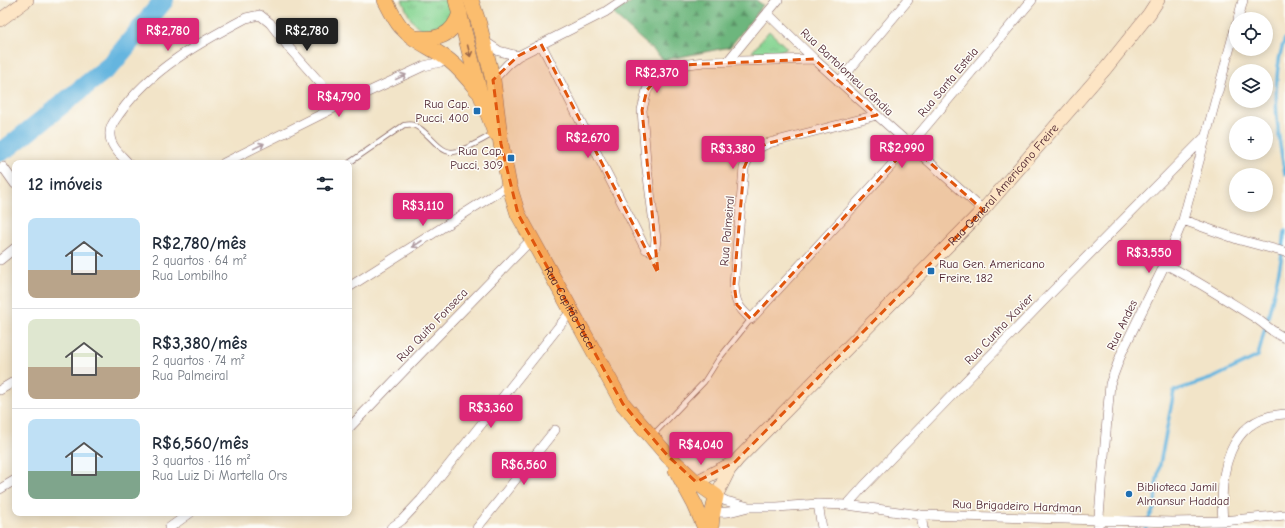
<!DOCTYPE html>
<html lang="pt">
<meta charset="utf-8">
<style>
body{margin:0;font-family:"Comic Neue",sans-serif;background:#f6f6f7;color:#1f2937;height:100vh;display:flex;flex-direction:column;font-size:15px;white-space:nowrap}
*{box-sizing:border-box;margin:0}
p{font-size:13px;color:#747a83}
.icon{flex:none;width:22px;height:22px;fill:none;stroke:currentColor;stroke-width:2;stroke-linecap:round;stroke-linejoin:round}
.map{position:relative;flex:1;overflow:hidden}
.sheet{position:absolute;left:12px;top:160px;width:340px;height:356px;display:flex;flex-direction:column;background:#fff;border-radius:8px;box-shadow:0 2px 10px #0003}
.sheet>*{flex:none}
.controls{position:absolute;left:1229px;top:12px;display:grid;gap:8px}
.controls a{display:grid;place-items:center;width:44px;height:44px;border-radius:50%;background:#fff;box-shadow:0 2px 10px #0003;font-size:20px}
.price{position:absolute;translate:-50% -34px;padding:0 9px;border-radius:4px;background:#db2777;color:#fff;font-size:13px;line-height:26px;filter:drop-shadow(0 1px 2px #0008)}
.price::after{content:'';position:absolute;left:50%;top:24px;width:12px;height:9px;margin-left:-6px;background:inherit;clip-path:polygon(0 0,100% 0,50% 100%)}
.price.on{background:#222;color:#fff}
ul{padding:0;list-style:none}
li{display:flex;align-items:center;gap:12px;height:100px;padding:0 16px}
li+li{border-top:1px solid #e0e1e3}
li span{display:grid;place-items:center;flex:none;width:112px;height:80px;border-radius:8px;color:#555}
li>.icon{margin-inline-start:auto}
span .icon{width:48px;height:48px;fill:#fffc;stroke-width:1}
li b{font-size:17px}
h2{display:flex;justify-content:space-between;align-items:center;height:48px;padding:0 16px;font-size:17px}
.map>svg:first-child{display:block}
.forest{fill:url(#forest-firs);stroke:#5c6a54}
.park{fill:url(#park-tufts);stroke:#687a5f}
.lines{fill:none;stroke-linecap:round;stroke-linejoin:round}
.stream{stroke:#65b5df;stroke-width:3.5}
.river{stroke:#65b5df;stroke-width:20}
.service-casing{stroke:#856462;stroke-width:6}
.minor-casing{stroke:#856462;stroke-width:10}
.secondary-casing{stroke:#856462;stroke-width:14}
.primary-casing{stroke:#856462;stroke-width:16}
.service{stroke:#fff;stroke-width:4.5}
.minor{stroke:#fff;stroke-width:9}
.secondary{stroke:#fde5c5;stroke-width:13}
.primary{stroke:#fbbd6e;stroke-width:15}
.oneway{stroke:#9a6649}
.oneway2{stroke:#ae9aa0}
.marked{fill:#e0560e;fill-opacity:0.2;stroke:#e0560e;stroke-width:3;stroke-dasharray:8 5;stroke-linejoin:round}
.poi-dot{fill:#1f6fb2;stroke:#fdfcf7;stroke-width:1.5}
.labels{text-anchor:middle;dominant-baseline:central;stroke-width:3;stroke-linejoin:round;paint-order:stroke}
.street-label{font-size:12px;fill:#4a1f2b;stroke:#fdfcf7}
.poi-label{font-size:12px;fill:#4a1f2b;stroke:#fdfcf7;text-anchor:end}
</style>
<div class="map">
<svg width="1285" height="528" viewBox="0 0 1285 528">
<defs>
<pattern id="forest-firs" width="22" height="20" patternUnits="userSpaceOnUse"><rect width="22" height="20" fill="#6db67d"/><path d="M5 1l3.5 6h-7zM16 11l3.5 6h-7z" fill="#5c9367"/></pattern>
<pattern id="park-tufts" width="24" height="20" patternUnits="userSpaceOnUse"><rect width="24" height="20" fill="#87d593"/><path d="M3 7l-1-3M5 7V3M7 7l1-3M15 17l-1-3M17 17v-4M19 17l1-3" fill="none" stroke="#76b67f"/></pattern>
</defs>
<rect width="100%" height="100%" fill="#fdfcf7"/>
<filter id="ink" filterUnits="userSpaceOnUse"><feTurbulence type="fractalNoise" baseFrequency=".025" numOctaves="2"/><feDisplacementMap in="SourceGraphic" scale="8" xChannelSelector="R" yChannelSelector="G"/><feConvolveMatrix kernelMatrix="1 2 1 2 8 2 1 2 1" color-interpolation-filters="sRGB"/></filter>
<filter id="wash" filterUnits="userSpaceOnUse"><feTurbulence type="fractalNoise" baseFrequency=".012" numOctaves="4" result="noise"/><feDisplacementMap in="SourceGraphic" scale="16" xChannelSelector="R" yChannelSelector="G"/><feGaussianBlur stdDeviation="0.9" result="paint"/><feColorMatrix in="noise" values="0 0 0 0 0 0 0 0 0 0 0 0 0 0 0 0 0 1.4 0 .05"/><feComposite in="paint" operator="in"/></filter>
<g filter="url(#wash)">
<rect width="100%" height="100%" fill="#f2e4c8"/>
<path class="forest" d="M634,0H756L763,5L730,47L664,60L613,14Z"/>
<path class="park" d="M402,0H449C450,5 453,10 451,15C447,31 427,36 416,25C409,19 406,8 402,0Z
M769,31L787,48L776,53L752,52Z"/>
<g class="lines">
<path class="stream" d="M1285,39C1275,62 1275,103 1278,128C1279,144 1283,159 1285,174
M1146,528V523L1155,507L1156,485L1174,391L1213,378L1258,356C1268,314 1281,274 1285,231"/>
<path class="river" d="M0,152L10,146L111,65L164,0"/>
</g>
</g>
<g filter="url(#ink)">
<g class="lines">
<defs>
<path id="service" d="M349,163L404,125C407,125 410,124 413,125C426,128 437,151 451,152C461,153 484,139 493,134
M653,435L704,382L718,360L751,319"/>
<path id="minor" d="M768,14L814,59L983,210
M1238,19L1243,0
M484,41L499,51L518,56
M541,44L643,244L646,249L652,251L655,248L656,239L646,161L642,110L647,90L655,79L667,67L681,65L704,62L814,59
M728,61L778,0
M493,80L508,64L518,56L605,12L623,0
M839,82L908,0
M877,115L769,143C754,149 750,153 744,168L734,284C735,303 738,307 751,319L910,145L1032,0
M128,163C121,155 110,146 110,135C109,127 115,120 120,113C151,69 199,43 246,18L260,15L270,23L290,49L340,105
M224,163L340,105L424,66L449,60
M0,169L3,167L15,184
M1183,220L1240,240L1285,252
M0,260L15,248
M1165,264C1196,280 1225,299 1254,317C1265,324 1273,333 1285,338
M349,287L509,185
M0,390L15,381
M349,428L422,352L532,239
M0,489L15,480
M716,496L726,501L749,507H777L818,504L847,505L921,515L1172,522L1223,521L1285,515
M818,504L822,528
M847,505L864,486L1052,292L1204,138
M710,510C723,515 734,511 748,507
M921,515L923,528
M1223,521C1219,475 1227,417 1285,414
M169,528L190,513
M391,528L402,520L421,500L572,310
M477,528L555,430
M1098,528L1110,384L1122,352L1165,264L1183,220L1236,25"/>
<g id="secondary">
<path d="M0,20L27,0"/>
<path d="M692,489L696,482L733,463"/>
<path id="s1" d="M716,496L729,470L738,459L983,210L1106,68L1149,14L1158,0"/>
</g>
<g id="primary">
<path d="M385,0C390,9 394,19 401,27C414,42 434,48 450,61C460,69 469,80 477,90"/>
<path d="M456,0L480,93L495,133"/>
<path id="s2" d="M471,0L479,24L493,80L501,144L509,185L518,214L623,404L668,456L696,482L716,496L712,517L711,528"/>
<path d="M414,38C438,40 452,37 460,13"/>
<path d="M676,470L695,505L705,528"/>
</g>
</defs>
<use href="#service" class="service-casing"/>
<use href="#minor" class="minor-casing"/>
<use href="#secondary" class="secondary-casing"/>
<use href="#primary" class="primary-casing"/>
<use href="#service" class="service"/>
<use href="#minor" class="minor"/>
<use href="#secondary" class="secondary"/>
<use href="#primary" class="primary"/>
</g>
<defs><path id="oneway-shaft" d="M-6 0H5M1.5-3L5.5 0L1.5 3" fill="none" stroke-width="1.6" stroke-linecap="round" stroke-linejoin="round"/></defs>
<use class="oneway" href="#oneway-shaft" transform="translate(469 51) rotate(76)"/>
<g class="oneway2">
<use href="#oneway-shaft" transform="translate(401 77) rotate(-25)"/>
<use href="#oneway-shaft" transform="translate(259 146) rotate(-26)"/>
<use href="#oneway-shaft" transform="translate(417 244) rotate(147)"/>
</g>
</g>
<path class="marked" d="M541,44L658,273L642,110L647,90L667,67L681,65L814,59L877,115L769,143L757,148L749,156L744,168L734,284L737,305L751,319L910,145L983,210L735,462L696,482L668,456L623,404L518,214L501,144L493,80L518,56Z"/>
<g class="poi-dot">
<rect x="473" y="107" width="8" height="8" rx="2"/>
<rect x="507" y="154" width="8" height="8" rx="2"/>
<rect x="927" y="267" width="8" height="8" rx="2"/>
<circle cx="1129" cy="494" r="4"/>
</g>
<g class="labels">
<g class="street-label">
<text transform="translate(847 72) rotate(43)">Rua Bartolomeu Cândia</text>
<text transform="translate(948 82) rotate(-50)">Rua Santa Estela</text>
<text stroke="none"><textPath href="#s1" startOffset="425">Rua General Americano Freire</textPath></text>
<text transform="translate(727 231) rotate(-85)">Rua Palmeiral</text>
<text stroke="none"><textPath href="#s2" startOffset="327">Rua Capitão Pucci</textPath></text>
<text transform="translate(432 325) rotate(-46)">Rua Quito Fonseca</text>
<text transform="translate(1122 325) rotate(-64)">Rua Andes</text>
<text transform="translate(999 329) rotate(-46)">Rua Cunha Xavier</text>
<text transform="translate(1017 506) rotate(2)">Rua Brigadeiro Hardman</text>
</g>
<g class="poi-label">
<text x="469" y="104">Rua Cap.<tspan x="469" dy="14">Pucci, 400</tspan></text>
<text x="503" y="151">Rua Cap.<tspan x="503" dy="14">Pucci, 309</tspan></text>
<text x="939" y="264" text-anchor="start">Rua Gen. Americano<tspan x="939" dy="14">Freire, 182</tspan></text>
<text x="1137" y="487" text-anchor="start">Biblioteca Jamil<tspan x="1137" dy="14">Almansur Haddad</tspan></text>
</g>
</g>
</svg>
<div class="controls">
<a><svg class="icon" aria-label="locate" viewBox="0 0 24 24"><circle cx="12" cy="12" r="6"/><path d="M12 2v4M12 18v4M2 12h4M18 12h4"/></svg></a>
<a><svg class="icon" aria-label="layers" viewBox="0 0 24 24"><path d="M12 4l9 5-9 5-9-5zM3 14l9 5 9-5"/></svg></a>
<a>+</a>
<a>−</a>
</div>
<b class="price" style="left:168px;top:52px">R$2,780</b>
<b class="price on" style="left:307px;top:52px">R$2,780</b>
<b class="price" style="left:657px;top:94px">R$2,370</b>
<b class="price" style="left:339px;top:118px">R$4,790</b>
<b class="price" style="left:588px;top:159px">R$2,670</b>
<b class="price" style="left:902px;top:169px">R$2,990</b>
<b class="price" style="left:733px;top:170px">R$3,380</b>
<b class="price" style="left:423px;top:227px">R$3,110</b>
<b class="price" style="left:1149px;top:274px">R$3,550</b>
<b class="price" style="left:491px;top:429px">R$3,360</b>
<b class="price" style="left:701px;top:466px">R$4,040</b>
<b class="price" style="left:524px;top:486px">R$6,560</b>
<section class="sheet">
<h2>12 imóveis<svg class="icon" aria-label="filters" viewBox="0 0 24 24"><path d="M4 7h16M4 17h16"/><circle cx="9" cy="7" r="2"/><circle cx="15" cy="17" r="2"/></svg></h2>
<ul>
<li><span style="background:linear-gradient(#bfe0f5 65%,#b9a48a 0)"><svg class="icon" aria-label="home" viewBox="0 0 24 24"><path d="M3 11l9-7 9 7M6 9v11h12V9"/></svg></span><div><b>R$2,780/mês</b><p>2 quartos · 64 m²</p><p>Rua Lombilho</p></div></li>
<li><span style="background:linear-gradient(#dfe7d0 60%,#b9a48a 0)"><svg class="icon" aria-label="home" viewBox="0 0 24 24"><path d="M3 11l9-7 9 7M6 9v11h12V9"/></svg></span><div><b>R$3,380/mês</b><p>2 quartos · 74 m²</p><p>Rua Palmeiral</p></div></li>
<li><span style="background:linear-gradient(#bfe0f5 65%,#7fa58c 0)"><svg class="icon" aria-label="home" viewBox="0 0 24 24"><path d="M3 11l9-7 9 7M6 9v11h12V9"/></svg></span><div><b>R$6,560/mês</b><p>3 quartos · 116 m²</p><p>Rua Luiz Di Martella Ors</p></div></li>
</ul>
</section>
</div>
